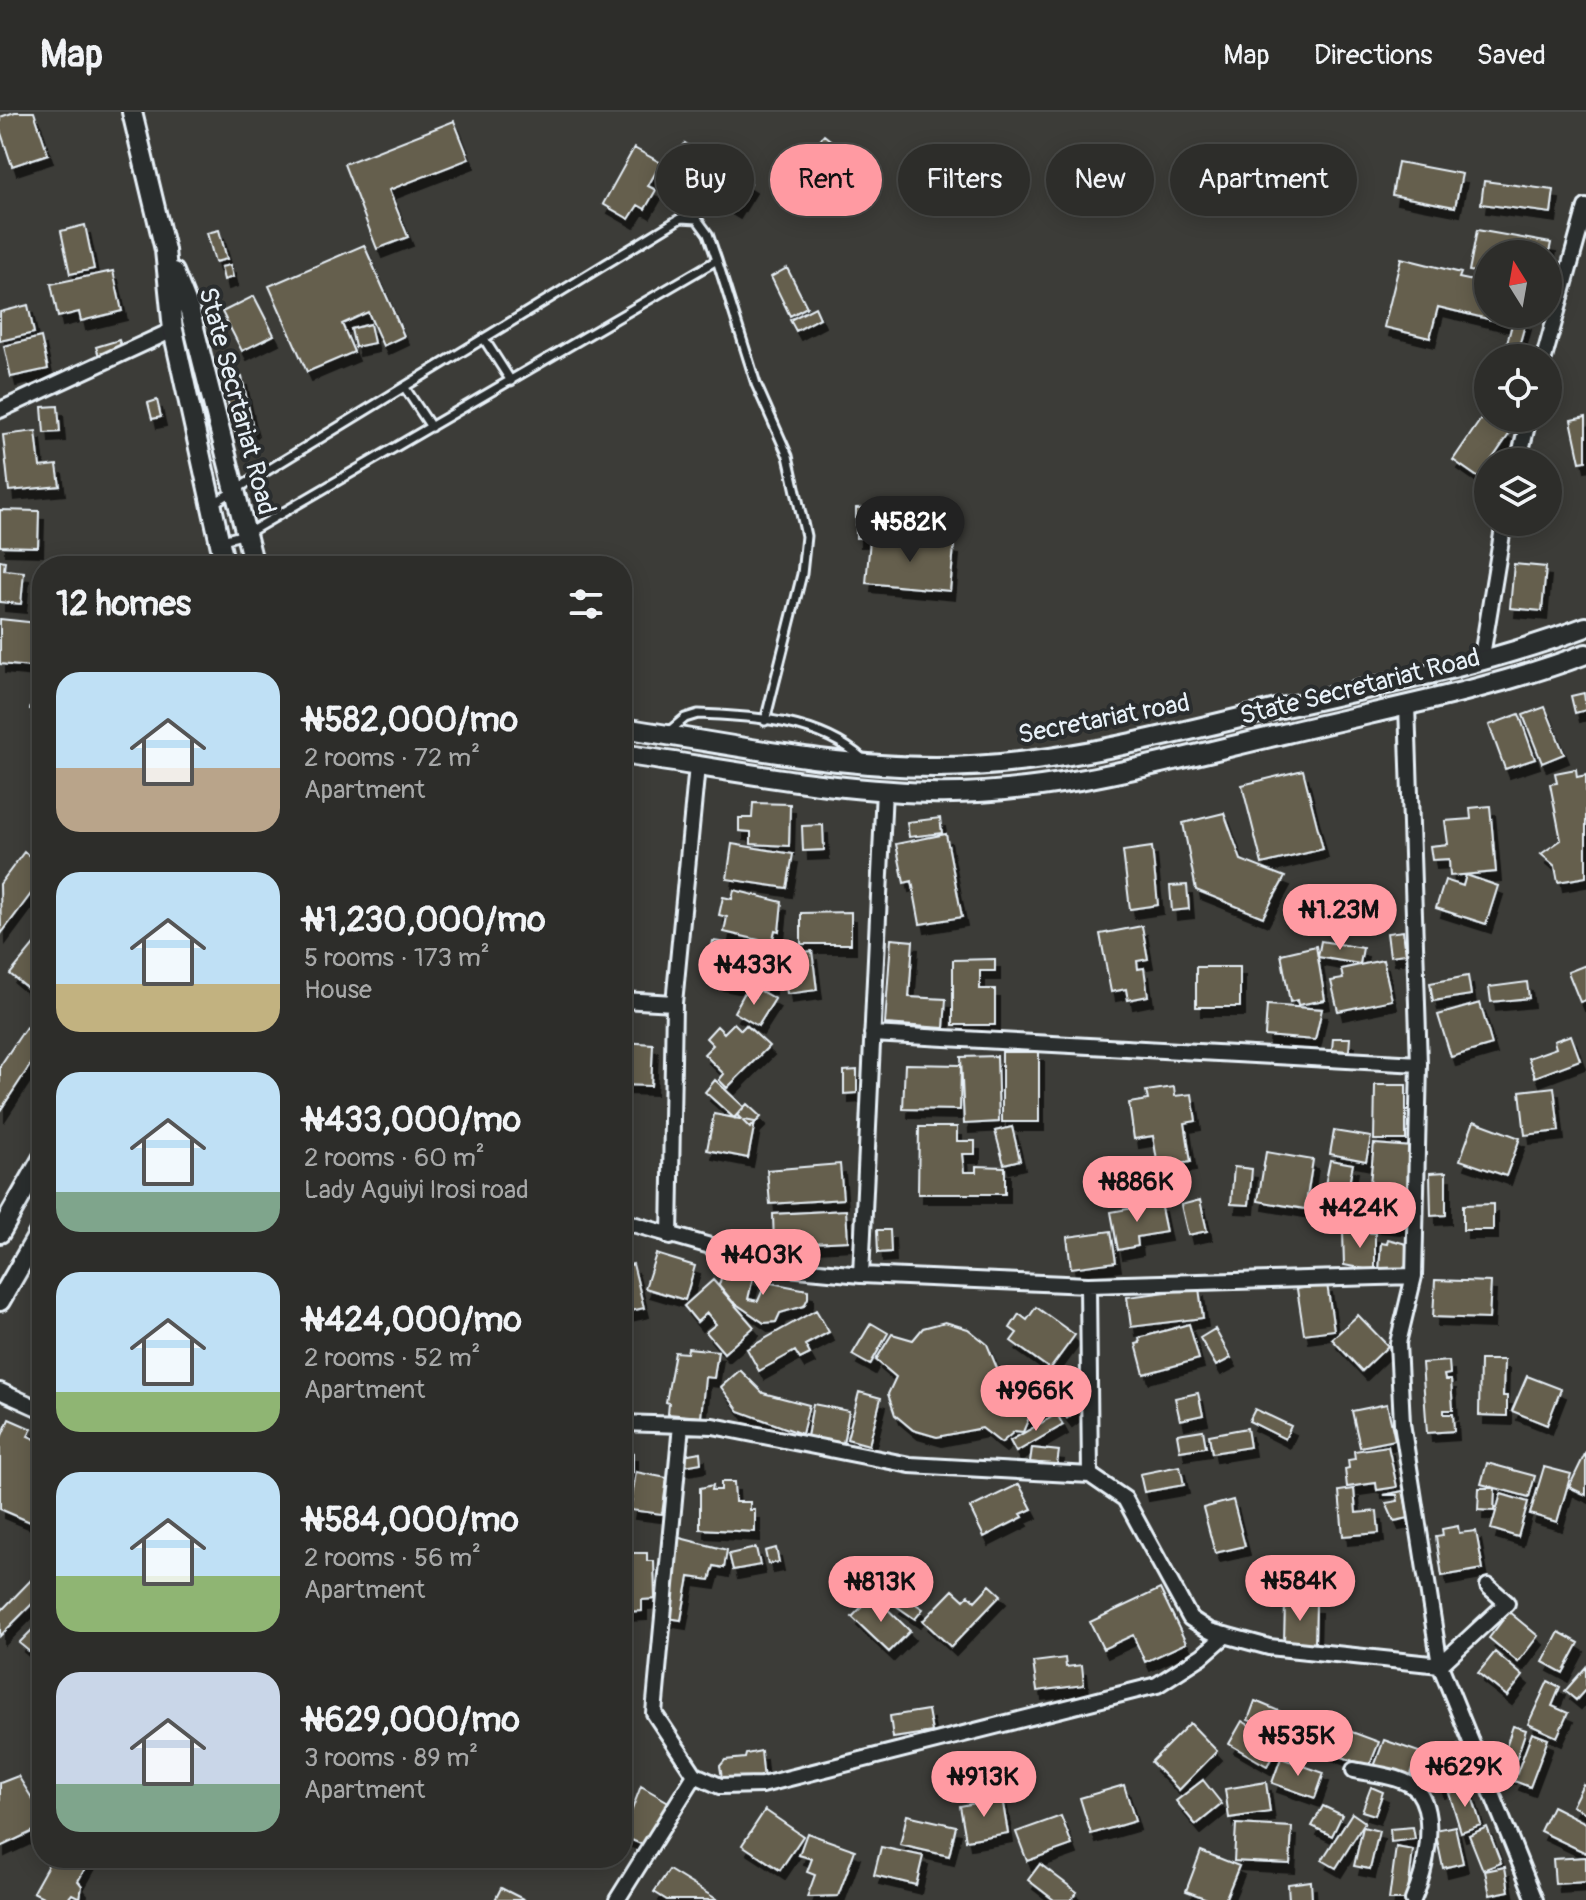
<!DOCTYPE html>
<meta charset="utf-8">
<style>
body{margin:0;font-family:Pangolin,sans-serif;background:#393936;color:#f1f3f6;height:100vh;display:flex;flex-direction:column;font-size:30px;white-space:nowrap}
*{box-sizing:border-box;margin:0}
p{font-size:26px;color:#a7a8a8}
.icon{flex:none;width:44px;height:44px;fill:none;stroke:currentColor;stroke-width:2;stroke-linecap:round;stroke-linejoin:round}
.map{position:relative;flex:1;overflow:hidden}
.side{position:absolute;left:32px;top:444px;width:600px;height:1312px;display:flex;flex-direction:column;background:#2d2d2a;border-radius:32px;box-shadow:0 4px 20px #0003,0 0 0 2px #484947}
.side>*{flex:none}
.banner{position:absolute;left:656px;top:32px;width:760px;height:72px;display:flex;gap:16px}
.needle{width:52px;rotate:349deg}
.controls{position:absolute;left:1474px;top:128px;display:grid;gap:16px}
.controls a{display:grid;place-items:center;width:88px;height:88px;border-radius:50%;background:#2d2d2a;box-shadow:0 4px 20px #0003,0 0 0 2px #484947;font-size:40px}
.price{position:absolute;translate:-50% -68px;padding:0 18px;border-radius:28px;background:#ff9aa2;color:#111;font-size:26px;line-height:52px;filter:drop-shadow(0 2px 4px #0008)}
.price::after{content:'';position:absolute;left:50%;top:48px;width:24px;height:18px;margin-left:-12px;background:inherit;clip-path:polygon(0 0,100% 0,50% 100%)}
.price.on{background:#222;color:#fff}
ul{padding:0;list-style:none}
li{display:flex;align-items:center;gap:24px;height:200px;padding:0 24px}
li span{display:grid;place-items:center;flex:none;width:224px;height:160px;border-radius:24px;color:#555}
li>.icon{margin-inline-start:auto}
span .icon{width:96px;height:96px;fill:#fffc;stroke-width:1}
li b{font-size:34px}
h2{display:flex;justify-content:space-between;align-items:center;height:96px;padding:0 24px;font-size:34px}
.tag{padding:0 28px;border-radius:36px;background:#2d2d2a;box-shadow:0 4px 20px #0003,0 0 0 2px #484947;font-size:28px;line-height:72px}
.tag.on{background:#ff9aa2;color:#111}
header{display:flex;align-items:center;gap:48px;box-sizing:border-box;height:112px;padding:0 40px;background:#2d2d2a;border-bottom:2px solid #484947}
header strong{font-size:38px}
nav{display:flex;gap:44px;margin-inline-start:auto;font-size:28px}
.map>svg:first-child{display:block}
.building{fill:#655e4e;stroke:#e8f1f8;stroke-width:2;filter:url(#shadow)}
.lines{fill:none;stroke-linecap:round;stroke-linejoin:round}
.service-casing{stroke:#e8f1f8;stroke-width:13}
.minor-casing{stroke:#e8f1f8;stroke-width:20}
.tertiary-casing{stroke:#e8f1f8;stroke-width:24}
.service{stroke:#2a2d2e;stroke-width:7}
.minor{stroke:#2a2d2e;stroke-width:14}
.tertiary{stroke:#2a2d2e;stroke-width:18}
.labels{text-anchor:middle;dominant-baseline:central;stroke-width:8;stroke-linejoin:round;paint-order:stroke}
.street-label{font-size:26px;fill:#e8f1f8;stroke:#2a2d2e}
</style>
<header>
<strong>Map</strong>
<nav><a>Map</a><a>Directions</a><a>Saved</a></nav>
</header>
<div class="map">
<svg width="1586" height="1788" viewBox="0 0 1586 1788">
<defs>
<filter id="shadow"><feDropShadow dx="5" dy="9" stdDeviation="0" flood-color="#0009"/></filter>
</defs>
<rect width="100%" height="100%" fill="#3c3c38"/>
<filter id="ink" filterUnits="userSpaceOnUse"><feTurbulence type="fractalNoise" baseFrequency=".0125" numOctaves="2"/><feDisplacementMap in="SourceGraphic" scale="16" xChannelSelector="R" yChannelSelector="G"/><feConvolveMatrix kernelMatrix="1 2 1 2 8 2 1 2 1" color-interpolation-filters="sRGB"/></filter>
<g filter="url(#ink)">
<path class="building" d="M15,0H34L48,42L12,54L0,18V5Z
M454,9L469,47L389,78L408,125L377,137L344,52Z
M824,23L839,35L828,57L808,41Z
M685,31L751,72L735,98L669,58Z
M634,36L661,51L648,74L656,78L645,97L638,93L629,107L603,92Z
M1398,50L1462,62L1455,95L1392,83Z
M1484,69L1554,78L1551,101L1481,92Z
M85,113L94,157L70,162L61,119Z
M219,118L227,147L215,150L207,121Z
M1477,118L1551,131L1548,146V142H1488V162L1469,159Z
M364,133L404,224L383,234L368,200L342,212L354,240L307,260L269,174Z
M1401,146L1461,161L1459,166L1488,172V202H1511L1509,212L1438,195L1430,226L1384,215Z
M230,153L233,165L224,168L221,155Z
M787,156L807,195L790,204L771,165Z
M113,159L122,199L81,209L79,200L58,205L51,172Z
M254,184L274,223L242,239L222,200Z
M28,193L34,221L0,229V200Z
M815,195L820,206L796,219L790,208Z
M1514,205L1526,209L1519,234L1507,231Z
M370,212L374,231L355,235L351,217Z
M41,225L48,257L11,265L4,234Z
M41,225L48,257L11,265L4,234Z
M119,228L122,237L99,244L96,235Z
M1503,234L1521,238L1519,246H1500Z
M231,249L235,257L221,263L217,254Z
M242,265L253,316L235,320L223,269Z
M242,265L253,316L235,320L223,269Z
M157,288L161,305L152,307L148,291Z
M58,294L60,320L44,321L42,295Z
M1483,304L1510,321L1479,366L1453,348Z
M1586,305V349L1580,350L1571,308Z
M36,319L40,355L57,353L60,374L9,379L3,323Z
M36,319L40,355L57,353L60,374L9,379L3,323Z
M888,395V425L856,426V396Z
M0,398L39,399L38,435L0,434Z
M890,422L914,424L913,430L954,434L950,479L866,471L870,428L890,430Z
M84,447L85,454H68L67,449Z
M0,448L5,449L4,458L24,460L21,492L0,490Z
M1514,452L1546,455L1542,499L1510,496Z
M0,507L37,511L41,556L0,552Z
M42,560V606L32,604L34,598L30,597L36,567L40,568Z
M1584,581L1586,598L1575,601L1571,584Z
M1545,595L1564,642L1542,651L1523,603Z
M1519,602L1535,647L1505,657L1489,613Z
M1576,657L1577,665L1586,663V765L1558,770L1555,754L1541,742L1561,728L1550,672L1557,671L1555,661Z
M1303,658L1323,737L1262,752L1242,673Z
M753,691L790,692L789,734L751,732V720L739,719V706H752Z
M1490,694L1496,760L1450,764L1449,747L1432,748L1430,734L1448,732L1445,709L1471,707L1470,696Z
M1224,701L1241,748L1285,765L1263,805L1196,778L1183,711Z
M940,706L942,721L909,725L907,710Z
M823,713L824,738L803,739L802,714Z
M946,722L962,805L920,812L912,769L904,771L896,732Z
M732,732L793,742L787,776L727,767Z
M1152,735L1158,793L1130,797L1123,739Z
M24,740L42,753V767L1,822L0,772Z
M1466,763L1498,774L1486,812L1436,796L1445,768L1463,774Z
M1187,773L1189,797L1172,799L1170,774Z
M734,778L782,790L779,819L775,818L772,831L724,820L727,805L719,803L723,785L732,787Z
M851,800V832H801V801Z
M1142,814L1148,847L1137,849L1138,857L1144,856L1148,884L1128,888L1126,877L1111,880L1100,822Z
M1403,819L1406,842L1390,844L1387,821Z
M42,823V865L31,879L10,862Z
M891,827L913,829L909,885L946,887L944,916L885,912Z
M713,829L763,836L761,841L773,843L776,846L770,873L766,872L765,878L736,872L735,864L734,872L713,868L717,851L709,849Z
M1321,829L1363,836L1360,852L1318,845Z
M1316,834L1325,888L1298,893L1297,888L1290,890L1281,842Z
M812,839L817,878L787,882L782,843Z
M995,847V859H980V877H995V913H953V848Z
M1383,848L1392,888L1338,899L1331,869L1343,867L1341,857Z
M1586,853V888L1580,890L1568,860Z
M1196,855H1240V895H1196Z
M1468,864L1471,883L1433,889L1430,871Z
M1527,870L1529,886L1491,890L1489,875Z
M759,878L775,887L758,914L734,900L745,880L754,886Z
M1480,891L1492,933L1451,945L1438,903Z
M1267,893L1322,897L1315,928L1265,924Z
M734,911L741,918L746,913L769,934L727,976L719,968L724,962L704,942L713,933L706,926L717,914L724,921Z
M26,915L42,925V935L0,999V954Z
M1571,923L1580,948L1535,965L1528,946L1556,936L1554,929Z
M1333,926H1350L1349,939L1332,938Z
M622,930L653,932L651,974L622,973Z
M1002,940H1039V1010H1002Z
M997,944L999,1010L964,1012L961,945Z
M905,952L961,953L960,998L903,997Z
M857,958V981L844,982V959Z
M715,968L744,995L734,1006L705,980Z
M1375,973H1406V1028H1374Z
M1174,975L1175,984L1192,982L1196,1009L1185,1011L1191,1050L1158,1055L1153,1024L1134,1027L1129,991L1148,988L1146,979Z
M1554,975L1559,1019L1525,1023L1520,979Z
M747,992L761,1005L750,1016L737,1003Z
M714,1002L755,1010L748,1046L707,1038Z
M1474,1009L1520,1026L1506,1064L1460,1048Z
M919,1015H957V1029H975V1042H962L964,1060H976V1054L1005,1055V1082H918Z
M1012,1015L1020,1048L1004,1052L995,1019Z
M1334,1019L1371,1025L1366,1049L1330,1042Z
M1374,1032L1412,1035L1404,1114L1366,1110Z
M1266,1040L1313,1048L1305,1097L1258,1089Z
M1330,1048L1353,1052L1344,1097L1321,1093Z
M840,1052L843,1087L770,1092L767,1058Z
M1234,1055L1252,1057L1249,1093L1231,1092Z
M1446,1060V1103L1431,1104L1430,1061Z
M1200,1088L1207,1119L1188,1123L1181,1093Z
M1160,1091L1166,1120L1137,1125L1138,1134L1118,1138L1111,1100Z
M1493,1092V1118H1463V1093Z
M846,1098L848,1129L774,1133L773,1102Z
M877,1118H890L891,1140L878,1141Z
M1111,1119L1116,1150L1071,1156L1067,1125Z
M1343,1119L1375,1121V1159L1344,1153Z
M1388,1127L1410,1133L1408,1161L1379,1160L1381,1131L1387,1132Z
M656,1142L695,1154L685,1188L645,1176Z
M633,1152L644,1196L622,1201V1155Z
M723,1160L753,1166L748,1187L758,1189L766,1170L808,1178V1186L804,1194L780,1201L776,1210L764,1211L732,1189L719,1173Z
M713,1168L754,1215L724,1241L706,1220L716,1212L707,1201L697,1210L684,1194Z
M1435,1168L1491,1170L1489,1207L1433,1205Z
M1327,1172L1334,1218L1304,1222L1297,1177Z
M1199,1176L1203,1206L1131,1215L1127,1185Z
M1036,1195L1075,1223L1050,1257L1011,1229L1017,1221L1010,1216L1019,1202L1027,1208Z
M816,1198L829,1220L805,1233L810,1242L800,1247L795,1239L759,1259L747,1237Z
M1358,1203L1388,1234L1362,1259L1332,1227Z
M945,1210L968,1217L987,1232L1003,1271L1027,1276L1028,1294L1012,1300L1031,1301L1023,1320L1015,1319L1001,1331L982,1316L937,1325L913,1318L895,1303L888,1282L896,1265L876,1248L892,1222L913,1228L923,1216Z
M871,1211L888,1221L870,1253L852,1243Z
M1189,1212L1199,1247L1144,1262L1136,1232L1140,1231L1139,1226Z
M1215,1217L1231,1246L1216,1254L1200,1226Z
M688,1236L718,1239L714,1266L705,1265L701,1305L668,1302L669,1291L666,1290L675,1240L687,1241Z
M1480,1248H1504L1503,1284H1507V1304L1479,1303Z
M1449,1249L1450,1262L1444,1263L1445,1268H1451L1453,1298H1444V1302H1453L1454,1319L1427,1321L1422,1251Z
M740,1258L763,1281L809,1293L802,1322L739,1299L721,1275Z
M1049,1264L1076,1299L1067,1306L1040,1271Z
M1527,1264L1561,1277L1547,1313L1512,1299Z
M859,1280L881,1286L869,1333L847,1327Z
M1198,1281L1203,1303L1180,1308L1175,1286Z
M813,1292L849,1299L843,1331L807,1325Z
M1387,1292L1395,1328L1360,1335L1352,1299Z
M1255,1297L1291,1314L1285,1327L1249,1309Z
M1057,1302L1063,1313L1016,1340L1010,1329Z
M9,1307L32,1317L28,1324L42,1330V1415L0,1397V1328Z
M1247,1316L1250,1335L1212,1341L1209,1323Z
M1203,1318L1206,1335L1180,1339L1177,1322Z
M1388,1334L1397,1375L1377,1378L1376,1371L1347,1375L1345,1357L1349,1356L1348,1348L1355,1347L1354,1339Z
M1032,1336L1059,1339L1057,1353L1030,1350Z
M622,1340H633V1360L622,1361Z
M700,1340L701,1351L684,1354L683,1343Z
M1586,1340V1383L1569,1375Z
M1487,1351L1535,1364L1529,1385L1481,1372Z
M1180,1354L1184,1373L1144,1380L1140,1362Z
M1544,1355L1571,1362L1557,1410L1530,1402Z
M636,1360L667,1366L662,1402L630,1398Z
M721,1370H734L735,1390H750V1398H755V1420L700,1417V1376L713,1373L712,1378H721Z
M1019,1372L1032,1397L1021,1402L1023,1405L984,1425L970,1396Z
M1479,1376H1495L1494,1399L1478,1398Z
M1354,1377L1356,1401L1377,1399L1379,1421L1343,1424L1339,1379Z
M1403,1379L1409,1406L1394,1409L1386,1391L1398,1389L1397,1383H1384Z
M1501,1382L1528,1390L1518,1425L1491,1417Z
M1233,1388L1245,1434L1215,1441L1203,1396Z
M1458,1414L1459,1421L1476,1419L1483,1457L1442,1464L1436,1425L1443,1424L1442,1417Z
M676,1425L727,1438L724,1456L714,1454L710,1468L689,1465L681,1508L668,1506Z
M622,1436H632V1441H647V1449H654L655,1487L642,1488V1499L622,1500Z
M756,1436L760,1453L733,1458L729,1442Z
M776,1436L779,1450L768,1452L765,1439Z
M31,1468L42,1482L0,1524V1500Z
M990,1473L1001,1483L951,1535L923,1509L953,1478L964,1488L969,1483L975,1489Z
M1160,1477L1186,1531L1145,1550L1133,1523L1103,1537L1090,1510Z
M873,1483L910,1519L889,1540L852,1505Z
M902,1483L923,1497L915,1507L895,1493Z
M1285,1491L1316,1492L1315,1531L1284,1530Z
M1509,1500L1538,1524L1518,1550L1489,1526Z
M40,1510L42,1511V1550L19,1531Z
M1559,1520L1579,1531L1563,1561L1543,1550Z
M1495,1540L1523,1564L1507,1584L1478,1561Z
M1065,1546L1066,1555L1082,1553L1084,1573L1037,1579L1033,1550Z
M1586,1555V1577L1576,1588L1565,1579Z
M1548,1569L1560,1575L1552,1594L1568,1601L1557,1625L1528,1612Z
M1255,1589L1293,1605L1285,1623L1248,1608Z
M928,1598L932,1620L893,1626L890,1604Z
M1306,1603L1379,1630L1369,1655L1297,1628Z
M1242,1609L1280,1631L1267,1654L1229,1632Z
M1190,1611L1217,1639L1179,1678L1151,1650Z
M1513,1614L1526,1618L1511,1663L1498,1658Z
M622,1621H627L626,1645H622Z
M1532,1621L1548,1627L1530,1675L1514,1669Z
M1384,1628L1419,1640L1409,1668L1374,1655Z
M1458,1632L1472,1663L1440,1677L1426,1647Z
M761,1639L764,1669L729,1672L722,1666L720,1654L725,1648L745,1646L746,1642Z
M1281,1646L1324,1661L1315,1686L1272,1671Z
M18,1664L42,1702V1715L0,1735V1671Z
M1203,1668L1222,1692L1196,1713L1176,1689Z
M1266,1670L1270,1700L1229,1706L1225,1677Z
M1583,1672L1586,1674V1701L1572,1694Z
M1124,1673L1135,1709L1091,1722L1080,1686Z
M641,1674L672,1692L648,1735L622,1724Z
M1371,1675L1383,1680L1375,1703L1362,1699Z
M1469,1675L1481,1713L1461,1720L1449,1681Z
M1002,1686L1008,1721L966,1728L960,1694Z
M1323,1694L1342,1703L1332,1724L1312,1714Z
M1552,1694L1586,1711V1741L1540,1719Z
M765,1698L803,1724L780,1758L742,1733Z
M1352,1701L1365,1710L1336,1756L1322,1748Z
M907,1703L956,1714L949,1744L900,1733Z
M1061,1704L1072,1733L1027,1749L1016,1720Z
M1236,1712L1292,1715L1290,1752L1234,1749Z
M1455,1714L1463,1751L1443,1756L1435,1718Z
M1363,1715L1379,1719L1370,1757L1354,1754Z
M1413,1715L1415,1727L1391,1730L1390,1717Z
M1487,1715L1501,1751L1483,1758L1469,1723Z
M807,1721L855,1738L838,1784L807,1785L815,1763L807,1760L812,1747L799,1743Z
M881,1735L923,1744L916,1773L874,1763Z
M1396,1735L1413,1738L1407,1788H1389Z
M1201,1739L1239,1754L1225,1788H1210L1186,1779Z
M1586,1745V1770L1555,1772L1553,1747Z
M52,1746H91L78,1769L82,1774L80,1786L72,1782L67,1788H49L33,1780Z
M1040,1752L1077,1780L1071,1788H1054L1028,1768Z
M1505,1755L1509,1779L1490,1783L1485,1759Z
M669,1758L718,1788H667L654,1780Z
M1311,1769L1312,1788H1289L1288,1772Z
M501,1776L525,1788H495Z"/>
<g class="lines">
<defs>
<path id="service" d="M717,148L756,272L788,344L806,424L802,462L765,609
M484,227L511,269
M405,276L431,315
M214,391L681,106L697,107L708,122L717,148L246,422L222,428
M667,621L685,606L698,602C753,604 820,608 863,647"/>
<path id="minor" d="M1544,246L1586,95
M0,298L173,218
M1518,350L1529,306
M1481,550L1504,410
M622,888L674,891
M872,922L1419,952
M622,1109L788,1156L861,1163L1088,1173L1414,1164L1419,952L1407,593
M670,1125L674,891L697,654
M861,1163L884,678
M1414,1164L1398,1231L1402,1311L1440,1553L1507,1491L1488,1474
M0,1279L42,1298
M622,1311L713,1314L910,1353L1090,1363L1088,1173
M681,1313L654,1601L695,1663L720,1674L762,1673L1157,1573L1202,1544L1226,1523
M1090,1363L1125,1387L1190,1506L1210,1519L1269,1535L1440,1553L1535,1788
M1354,1658C1371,1662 1406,1664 1418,1679C1438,1706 1425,1761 1413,1788
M617,1788L695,1663"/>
<path id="tertiary" d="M132,0L165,138L173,218L225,454
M174,160L190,200L254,454
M622,616C725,631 830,655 935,655C1053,655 1168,623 1281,596C1384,573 1487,552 1586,515
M622,642C724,657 826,678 929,681C1049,684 1171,648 1287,621C1386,597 1490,578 1586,542
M0,1121L42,1047
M0,1189L42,1116"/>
</defs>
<use href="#service" class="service-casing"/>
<use href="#minor" class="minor-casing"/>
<use href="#tertiary" class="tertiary-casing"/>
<use href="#service" class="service"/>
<use href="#minor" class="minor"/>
<use href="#tertiary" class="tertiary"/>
</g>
</g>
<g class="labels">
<g class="street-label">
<text transform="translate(237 289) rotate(75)">State Secrtariat Road</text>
<text transform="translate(1360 575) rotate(-14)">State Secretariat Road</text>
<text transform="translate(1104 607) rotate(-11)">Secretariat road</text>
</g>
</g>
</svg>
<div class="controls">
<a><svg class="needle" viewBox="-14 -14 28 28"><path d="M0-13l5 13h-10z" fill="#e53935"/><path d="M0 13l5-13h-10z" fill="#a7a8a8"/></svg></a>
<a><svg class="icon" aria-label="locate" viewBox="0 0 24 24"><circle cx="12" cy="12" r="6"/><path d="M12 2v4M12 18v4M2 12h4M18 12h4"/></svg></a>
<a><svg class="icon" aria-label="layers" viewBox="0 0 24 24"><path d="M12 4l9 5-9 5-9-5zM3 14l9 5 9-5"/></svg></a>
</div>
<b class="price on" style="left:910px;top:452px">₦582K</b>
<b class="price" style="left:1340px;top:840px">₦1.23M</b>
<b class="price" style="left:754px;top:895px">₦433K</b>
<b class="price" style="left:1137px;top:1112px">₦886K</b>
<b class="price" style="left:1360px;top:1138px">₦424K</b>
<b class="price" style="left:763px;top:1185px">₦403K</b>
<b class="price" style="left:1036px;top:1321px">₦966K</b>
<b class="price" style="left:1300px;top:1511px">₦584K</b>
<b class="price" style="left:881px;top:1512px">₦813K</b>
<b class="price" style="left:1298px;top:1666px">₦535K</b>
<b class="price" style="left:1465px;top:1697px">₦629K</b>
<b class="price" style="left:984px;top:1707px">₦913K</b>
<div class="banner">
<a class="tag">Buy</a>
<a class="tag on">Rent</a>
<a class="tag">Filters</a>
<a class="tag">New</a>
<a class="tag">Apartment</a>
</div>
<section class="side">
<h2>12 homes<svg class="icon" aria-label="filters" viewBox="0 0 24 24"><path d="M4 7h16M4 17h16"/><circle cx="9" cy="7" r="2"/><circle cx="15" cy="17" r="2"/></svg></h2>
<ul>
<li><span style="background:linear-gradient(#bfe0f5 60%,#b9a48a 0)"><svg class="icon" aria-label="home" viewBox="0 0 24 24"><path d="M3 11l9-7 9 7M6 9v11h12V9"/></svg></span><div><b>₦582,000/mo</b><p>2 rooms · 72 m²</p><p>Apartment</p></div></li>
<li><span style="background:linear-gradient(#bfe0f5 70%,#c2b280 0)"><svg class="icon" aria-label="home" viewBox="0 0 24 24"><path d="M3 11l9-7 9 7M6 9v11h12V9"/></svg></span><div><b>₦1,230,000/mo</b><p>5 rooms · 173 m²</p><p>House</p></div></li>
<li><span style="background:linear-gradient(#bfe0f5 75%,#7fa58c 0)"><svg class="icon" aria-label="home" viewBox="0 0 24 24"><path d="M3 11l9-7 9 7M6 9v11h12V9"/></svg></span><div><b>₦433,000/mo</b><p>2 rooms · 60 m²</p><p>Lady Aguiyi Irosi road</p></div></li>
<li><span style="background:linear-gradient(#bfe0f5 75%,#8fb573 0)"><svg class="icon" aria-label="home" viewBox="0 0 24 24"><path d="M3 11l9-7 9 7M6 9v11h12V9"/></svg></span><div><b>₦424,000/mo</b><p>2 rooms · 52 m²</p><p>Apartment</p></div></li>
<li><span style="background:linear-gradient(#bfe0f5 65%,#8fb573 0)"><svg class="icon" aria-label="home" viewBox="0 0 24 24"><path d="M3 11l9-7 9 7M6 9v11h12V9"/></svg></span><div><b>₦584,000/mo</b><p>2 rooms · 56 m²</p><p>Apartment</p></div></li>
<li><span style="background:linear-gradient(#c9d6e8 70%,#7fa58c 0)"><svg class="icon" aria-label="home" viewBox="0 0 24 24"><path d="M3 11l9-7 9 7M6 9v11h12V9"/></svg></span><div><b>₦629,000/mo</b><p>3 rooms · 89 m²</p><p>Apartment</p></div></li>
</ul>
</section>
</div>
